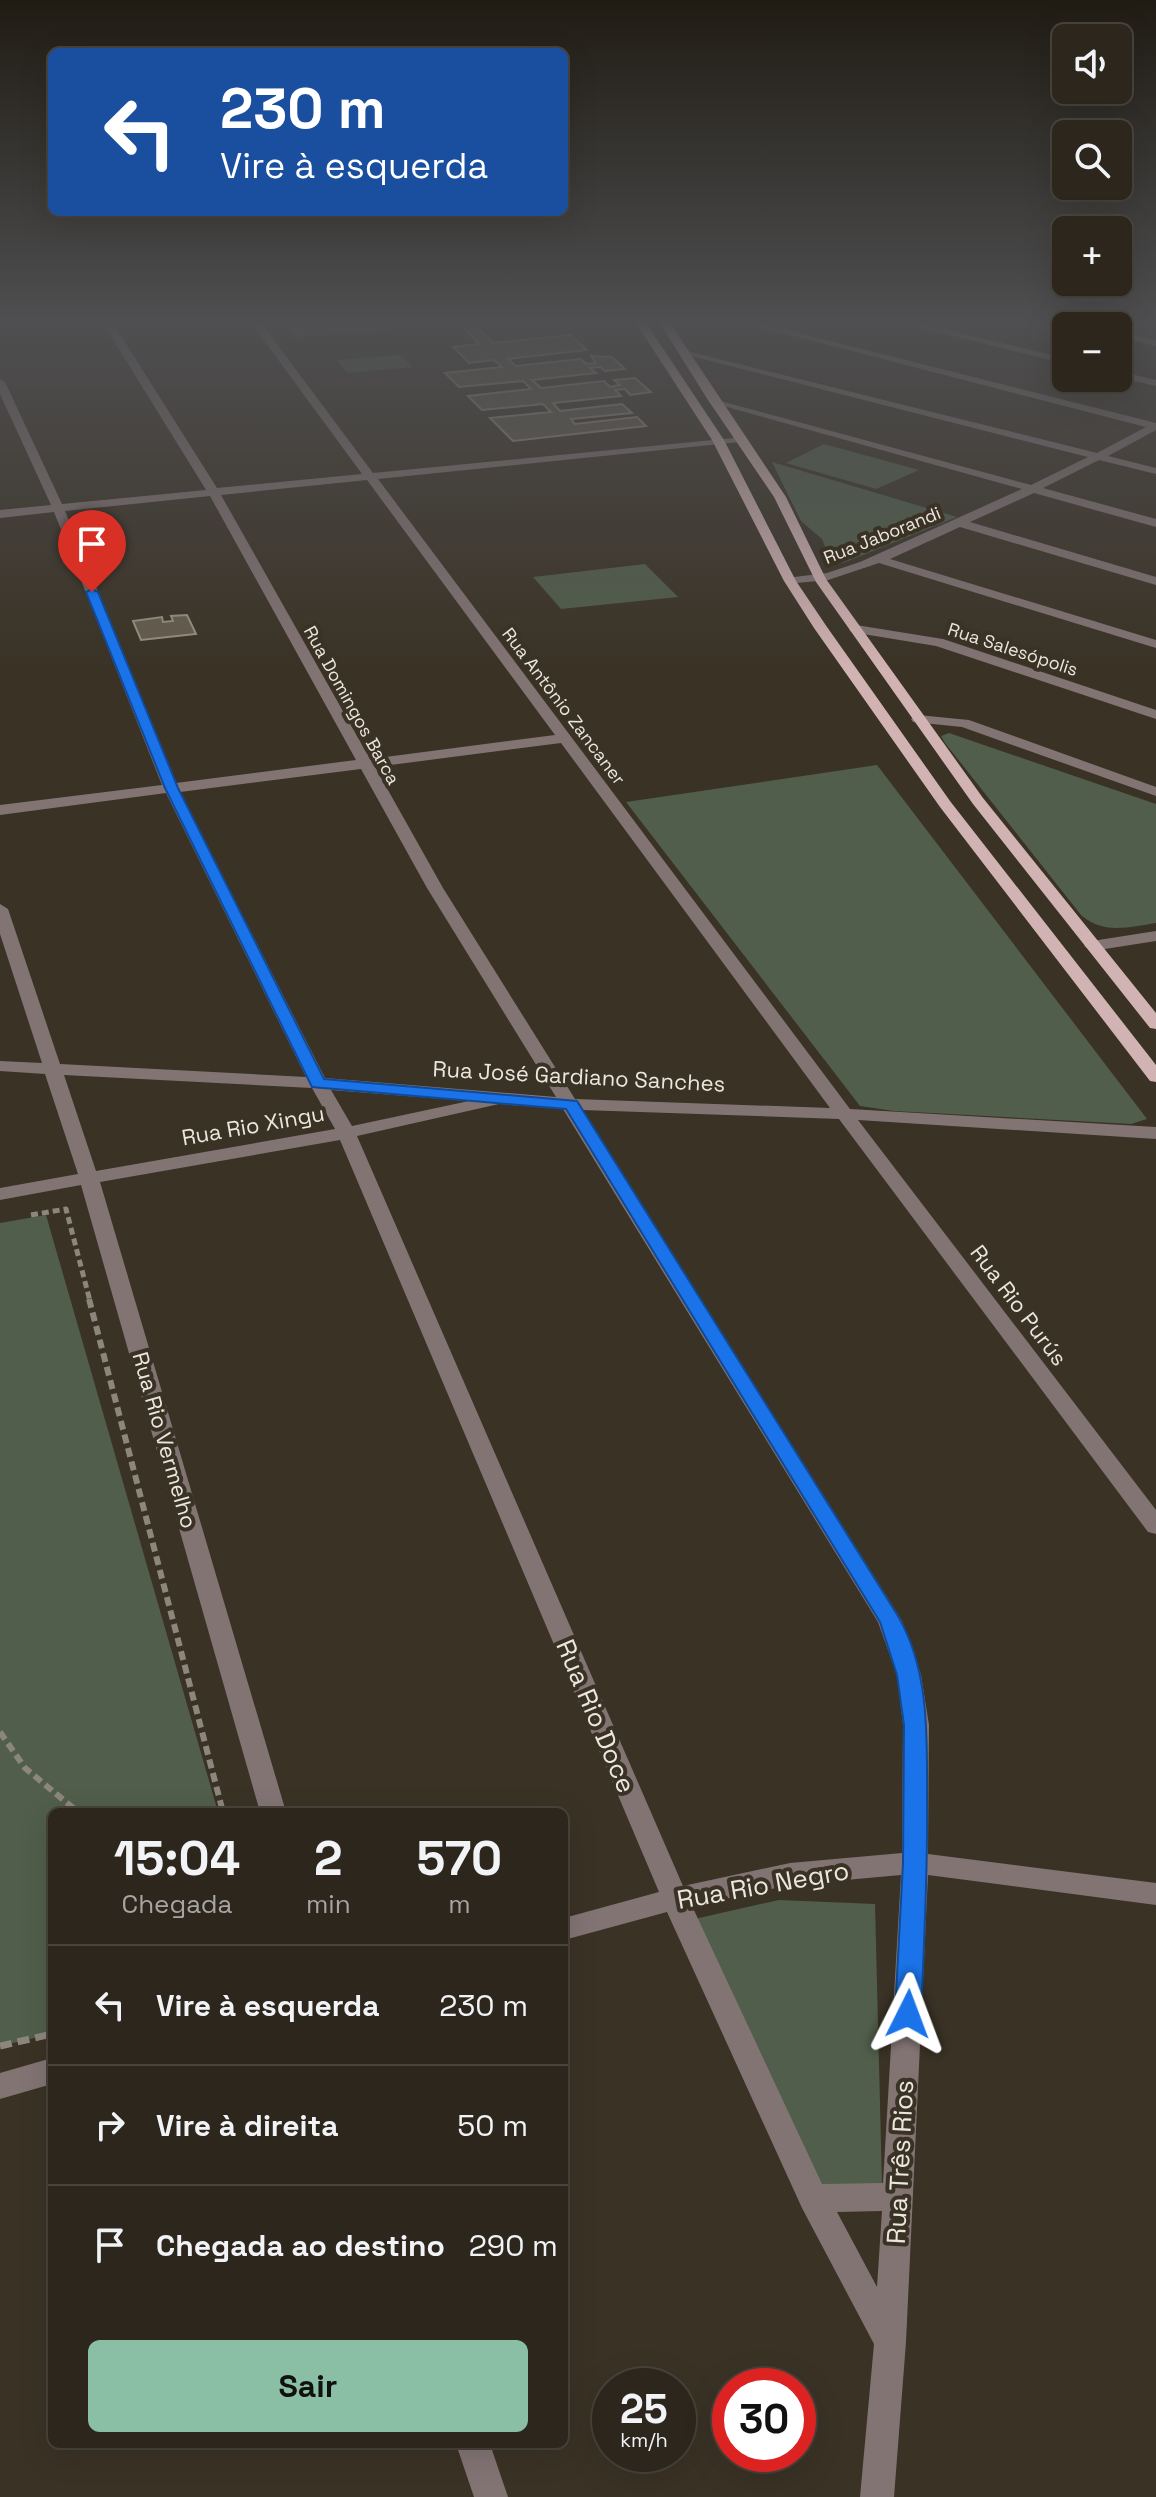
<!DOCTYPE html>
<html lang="pt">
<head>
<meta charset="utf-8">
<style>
  body { margin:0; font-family:"Space Grotesk",sans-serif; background:#342e25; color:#f1f3f6; height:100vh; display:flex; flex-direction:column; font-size:30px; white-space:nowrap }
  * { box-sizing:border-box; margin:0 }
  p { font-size:26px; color:#a6a5a3 }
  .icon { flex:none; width:44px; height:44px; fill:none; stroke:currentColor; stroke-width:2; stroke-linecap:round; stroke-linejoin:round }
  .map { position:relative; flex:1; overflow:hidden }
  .drawer { position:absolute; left:48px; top:1808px; width:520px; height:640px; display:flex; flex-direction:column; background:#2c261c; border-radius:12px; box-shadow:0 8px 32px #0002,0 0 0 2px #48433b }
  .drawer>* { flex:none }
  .top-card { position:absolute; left:48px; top:48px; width:520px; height:168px; border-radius:12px; box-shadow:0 8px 32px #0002,0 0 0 2px #48433b; background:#1a4fa0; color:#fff; overflow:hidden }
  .controls { position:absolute; left:1052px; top:24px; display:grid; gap:16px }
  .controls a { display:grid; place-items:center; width:80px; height:80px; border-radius:12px; background:#2c261c; box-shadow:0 8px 32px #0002,0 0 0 2px #48433b; font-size:40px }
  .speed { position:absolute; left:592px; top:2368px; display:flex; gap:16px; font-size:40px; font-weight:700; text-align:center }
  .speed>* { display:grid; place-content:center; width:104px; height:104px; border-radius:50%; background:#2c261c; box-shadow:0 8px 32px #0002,0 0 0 2px #48433b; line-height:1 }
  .speed small { font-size:20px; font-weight:400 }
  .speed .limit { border:12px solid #d22; background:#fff; color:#111 }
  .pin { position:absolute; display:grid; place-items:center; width:68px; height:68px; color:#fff; margin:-82px -34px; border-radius:50% 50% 50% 0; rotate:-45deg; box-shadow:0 0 8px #0007 }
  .pin .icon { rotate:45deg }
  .me { position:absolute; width:88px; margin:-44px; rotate:3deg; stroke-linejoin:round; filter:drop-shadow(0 0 6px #0008) }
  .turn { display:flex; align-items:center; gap:28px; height:168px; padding:0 40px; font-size:36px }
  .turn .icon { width:104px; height:104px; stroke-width:2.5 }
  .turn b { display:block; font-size:56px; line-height:68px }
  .eta { display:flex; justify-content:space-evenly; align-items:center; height:136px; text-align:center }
  .eta b { font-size:48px; font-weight:800; line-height:56px }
  .button { display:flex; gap:16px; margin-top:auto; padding:16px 40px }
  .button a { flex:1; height:92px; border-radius:12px; background:#8abfa5; color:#111; font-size:32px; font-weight:800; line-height:92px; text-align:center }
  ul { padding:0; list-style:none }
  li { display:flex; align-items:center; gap:24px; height:120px; padding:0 40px; border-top:2px solid #48433b }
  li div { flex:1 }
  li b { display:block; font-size:30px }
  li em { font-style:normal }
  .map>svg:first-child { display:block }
</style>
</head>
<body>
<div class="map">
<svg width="1156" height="2497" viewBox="0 0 1156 2497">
  <rect width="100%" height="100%" fill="#3a3225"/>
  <g fill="#515e4b">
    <path d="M280,320H395L404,328L295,337Z"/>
    <path d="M400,355L413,367L347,373L337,360Z"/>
    <path d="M824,444L919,470L876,489L786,463Z"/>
    <path d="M772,462L957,517L843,563L829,557L822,539L801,521Z"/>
    <path d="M645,564L678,597L561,609L533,577Z"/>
    <path d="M949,733L1156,804V923C1129,927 1104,935 1081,915L945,743L941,736Z"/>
    <path d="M877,765L1147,1119L1131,1124L894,1111L860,1106L626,802Z"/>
    <path d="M46,1215L218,1812H52V2034L0,2046V1223Z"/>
    <path d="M779,1900L875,1904L882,2184L821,2185L690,1920Z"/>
  </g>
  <g fill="#645c4d" stroke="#999181" stroke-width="2">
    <path d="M456,320H469L493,343L570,335L587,350L508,359L516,366L581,359L586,364L596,363L591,356L612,357L625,369L605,371L600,367L590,368L596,373L532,380L541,388L604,381L610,387L620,385L614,380L635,378L651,392L630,395L625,389L615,390L621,396L553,403L560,411L622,404L632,413L571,419L575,424L637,417L646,426L513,441L490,418L551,412L543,404L482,410L468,396L531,389L523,381L459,387L445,373L502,367L494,360L469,363L453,347L479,344Z"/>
    <path d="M187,615L196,634L141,640L133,621L162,617L163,622L173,621L171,616Z"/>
  </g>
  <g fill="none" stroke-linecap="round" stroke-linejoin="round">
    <path stroke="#8d867c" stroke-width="5" stroke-dasharray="7 4" stroke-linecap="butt" d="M31,1215L66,1209L90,1301"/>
    <g stroke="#8d867c" stroke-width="6" stroke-dasharray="9 5" stroke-linecap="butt">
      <path d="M89,1299L223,1812"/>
      <path d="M0,1732L25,1768L78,1812"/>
    </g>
    <path stroke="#8d867c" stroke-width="7" stroke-dasharray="12 6" stroke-linecap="butt" d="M0,2046L52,2034"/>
    <g fill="#837474" fill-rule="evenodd">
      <path d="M54,320L49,323L0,327V321Z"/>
      <path d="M101,320H111L217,488L362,474L249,320H259L373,473L744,437L746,439L740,442L378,479L850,1109L1156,1127V1139L858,1120L1156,1510V1534L1148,1532L839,1119L582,1110L902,1621L921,1675L929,1725L928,1854L1156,1883V1905L928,1875L906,2342L894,2497H860L874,2344L802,2208L667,1912L564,1940V1918L659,1892L340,1140L100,1182L286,1812H260L81,1185L0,1200V1188L78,1174L45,1074L0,1071V1061L42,1063L0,934V904L8,909L60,1064L306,1077L166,793L0,815V805L162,785L54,512L0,518V510L51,505L0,394V379L5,382L62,504L206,490ZM367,480L555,735L370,759L221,495ZM210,496L356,760L176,783L65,511ZM561,743L830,1108L575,1099L443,888L375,767ZM361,769L427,888L556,1097L325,1078L180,792ZM64,1075L312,1088L335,1129L96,1171ZM331,1090L469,1101L352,1126ZM499,1104L563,1109L878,1622L897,1675L903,1725L902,1853L790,1863L683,1886L357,1136ZM901,1875L883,2183L822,2184L692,1906L790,1885ZM882,2211L877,2287L837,2212Z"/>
      <path d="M732,320H747L1156,423V430L1108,456L1156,468V474L1099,460L1043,488L1156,519V527L1034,493L970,522L1156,577V585L960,527L890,559L1156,640V648L879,563L828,580L786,584V578L827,573L860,562L1022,489L709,402V398L1031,485L1088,457L679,353V349L1097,453L1146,427Z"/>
      <path d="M889,320H905L1066,358V364Z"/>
      <path d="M1050,320H1067L1088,326H1069Z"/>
      <path d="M1118,331L1156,340V346L1118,337Z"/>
      <path d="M1118,371L1156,380V386L1118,377Z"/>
      <path d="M856,625L943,639L1156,710V719L936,646L851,632L849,629Z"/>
      <path d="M918,715L969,720L1156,787V796L962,727L913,722L911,719Z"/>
      <path d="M1156,931V941L1092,951L1084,946L1092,941Z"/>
      <path d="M52,2058V2084L0,2099V2073Z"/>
      <path d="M456,2444H490L508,2497H474Z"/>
    </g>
    <g fill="#d2b3b3" fill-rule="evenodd">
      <path d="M634,320H644L724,440L796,581L827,627L950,801L1156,1065V1082L1150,1081L940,807L814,628L784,581L712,440Z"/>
      <path d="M658,320H668L786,497L826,579L983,798L1156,1013V1029L1150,1028L973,804L816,582L774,497L708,400Z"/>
    </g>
  </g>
  <linearGradient id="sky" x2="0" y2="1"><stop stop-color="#201c14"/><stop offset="0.48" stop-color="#4f4f51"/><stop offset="1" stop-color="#4f4f51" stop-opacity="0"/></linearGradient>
  <rect width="1156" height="669" fill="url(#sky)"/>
  <path fill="#1a73e8" stroke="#114b97" stroke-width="2" d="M92,589L98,592L178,788L324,1079L577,1101L898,1616C930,1671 927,1739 927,1800C928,1872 924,1943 921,2014L917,2022L908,2025L898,2022L895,2014L903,1863L904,1725L897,1675L880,1622L566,1109L312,1087L165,788L86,592Z"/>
  <g text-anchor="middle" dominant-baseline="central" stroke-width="8" stroke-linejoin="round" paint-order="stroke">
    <g font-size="18" fill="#ebe6de" stroke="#3a3225">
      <text transform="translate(882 535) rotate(-22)">Rua Jaborandi</text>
      <text transform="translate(1013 649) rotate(18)">Rua Salesópolis</text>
      <text transform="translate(352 705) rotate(61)">Rua Domingos Barca</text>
      <text transform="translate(564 706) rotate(53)">Rua Antônio Zancaner</text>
    </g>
    <g font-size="22" fill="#ebe6de" stroke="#3a3225">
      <text transform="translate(579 1076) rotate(3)">Rua José Gardiano Sanches</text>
      <text transform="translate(253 1125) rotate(-10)">Rua Rio Xingu</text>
      <text transform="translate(1019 1305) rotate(53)">Rua Rio Purús</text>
      <text transform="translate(165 1440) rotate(74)">Rua Rio Vermelho</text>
    </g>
    <g font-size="26" fill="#ebe6de" stroke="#3a3225">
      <text transform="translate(596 1716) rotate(67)">Rua Rio Doce</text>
      <text transform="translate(763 1885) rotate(-10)">Rua Rio Negro</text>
      <text transform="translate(900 2162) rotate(-87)">Rua Três Rios</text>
    </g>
  </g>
</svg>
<div class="controls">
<a><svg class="icon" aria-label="sound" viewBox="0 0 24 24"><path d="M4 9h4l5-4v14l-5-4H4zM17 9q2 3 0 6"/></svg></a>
<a><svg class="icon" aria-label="search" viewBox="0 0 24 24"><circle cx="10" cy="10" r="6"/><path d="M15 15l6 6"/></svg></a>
<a>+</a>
<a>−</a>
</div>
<div class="speed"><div>25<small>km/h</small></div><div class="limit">30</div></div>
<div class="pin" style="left:92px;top:592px;background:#d93025"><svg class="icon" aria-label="arrive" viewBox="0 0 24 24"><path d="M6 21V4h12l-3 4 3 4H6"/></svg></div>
<svg class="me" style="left:908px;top:2014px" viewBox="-20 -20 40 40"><path d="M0-17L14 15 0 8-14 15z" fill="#1a73e8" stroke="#fff" stroke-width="4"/></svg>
<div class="top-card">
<div class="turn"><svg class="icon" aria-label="left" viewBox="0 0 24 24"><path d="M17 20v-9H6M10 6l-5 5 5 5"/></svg><div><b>230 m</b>Vire à esquerda</div></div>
</div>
<section class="drawer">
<div class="eta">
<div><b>15:04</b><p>Chegada</p></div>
<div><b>2</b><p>min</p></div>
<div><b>570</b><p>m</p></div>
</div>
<ul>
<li><svg class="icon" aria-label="left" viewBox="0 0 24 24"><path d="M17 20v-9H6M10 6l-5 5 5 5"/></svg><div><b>Vire à esquerda</b></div><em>230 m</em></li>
<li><svg class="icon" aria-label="right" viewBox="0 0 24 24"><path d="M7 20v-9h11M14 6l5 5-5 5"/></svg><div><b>Vire à direita</b></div><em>50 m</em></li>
<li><svg class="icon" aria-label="arrive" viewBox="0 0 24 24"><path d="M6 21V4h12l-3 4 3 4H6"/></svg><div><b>Chegada ao destino</b></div><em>290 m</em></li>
</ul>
<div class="button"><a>Sair</a></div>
</section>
</div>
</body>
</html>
